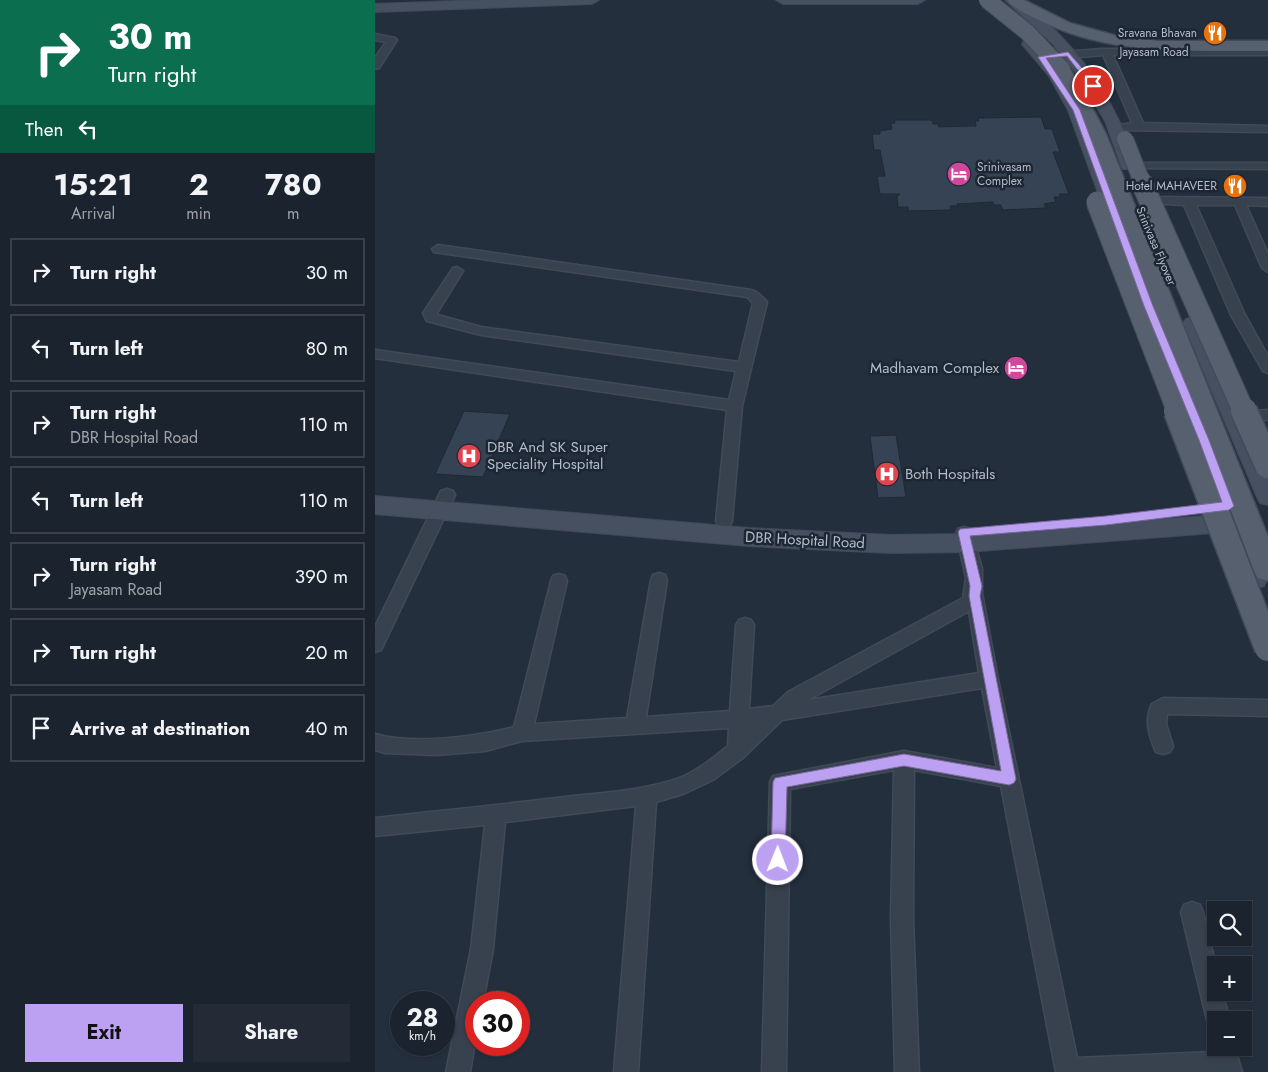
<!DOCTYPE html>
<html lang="en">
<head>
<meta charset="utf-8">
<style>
  body { margin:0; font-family:Jost,sans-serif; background:#242b36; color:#f1f3f6; height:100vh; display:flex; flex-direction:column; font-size:19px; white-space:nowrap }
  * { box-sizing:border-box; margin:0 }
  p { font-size:16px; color:#a0a4aa }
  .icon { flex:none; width:28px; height:28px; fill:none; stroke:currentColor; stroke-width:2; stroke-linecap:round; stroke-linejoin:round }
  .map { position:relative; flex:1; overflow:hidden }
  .drawer { display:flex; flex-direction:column; background:#1b232e; width:375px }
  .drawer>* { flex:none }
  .hud { background:#0b6e4f; color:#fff; overflow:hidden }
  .fabs { position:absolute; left:832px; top:901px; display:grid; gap:10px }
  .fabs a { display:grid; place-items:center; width:45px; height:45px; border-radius:0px; background:#1b232e; box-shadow:0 1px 4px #0004,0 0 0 1px #39404a; font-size:25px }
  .speed { position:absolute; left:15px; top:991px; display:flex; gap:10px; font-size:25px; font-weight:700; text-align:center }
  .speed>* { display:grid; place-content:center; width:65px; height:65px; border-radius:50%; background:#1b232e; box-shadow:0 1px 4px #0004,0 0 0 1px #39404a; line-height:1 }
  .speed small { font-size:12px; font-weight:400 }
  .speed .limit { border:8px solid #d22; background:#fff; color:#111 }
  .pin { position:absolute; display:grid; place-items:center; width:42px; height:42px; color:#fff; margin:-21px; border:2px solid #fff; border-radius:50%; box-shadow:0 1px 5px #0007 }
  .me { position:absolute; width:55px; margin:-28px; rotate:1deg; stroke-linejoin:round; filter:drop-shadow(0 0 4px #0008) }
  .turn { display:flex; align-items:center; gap:18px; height:105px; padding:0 25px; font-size:22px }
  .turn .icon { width:65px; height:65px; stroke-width:2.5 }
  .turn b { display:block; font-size:35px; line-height:42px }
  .then { display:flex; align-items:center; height:48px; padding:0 25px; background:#0003; gap:10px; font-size:19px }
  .eta { display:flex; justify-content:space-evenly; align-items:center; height:85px; text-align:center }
  .eta b { font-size:30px; font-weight:700; line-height:35px }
  .cta { display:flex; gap:10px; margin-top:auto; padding:10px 25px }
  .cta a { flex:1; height:58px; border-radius:0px; background:#bca0f2; color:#111; font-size:20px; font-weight:700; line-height:58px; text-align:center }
  .cta a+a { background:#242b36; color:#f1f3f6 }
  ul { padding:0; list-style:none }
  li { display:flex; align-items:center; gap:15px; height:68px; margin:0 10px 8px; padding:0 15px; border:2px solid #39404a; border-radius:0px }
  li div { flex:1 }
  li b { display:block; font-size:19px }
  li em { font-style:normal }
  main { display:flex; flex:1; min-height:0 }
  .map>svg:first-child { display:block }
</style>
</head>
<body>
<main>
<section class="drawer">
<div class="hud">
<div class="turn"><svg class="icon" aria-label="right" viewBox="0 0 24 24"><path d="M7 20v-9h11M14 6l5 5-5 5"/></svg><div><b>30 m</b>Turn right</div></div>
<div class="then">Then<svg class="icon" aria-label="left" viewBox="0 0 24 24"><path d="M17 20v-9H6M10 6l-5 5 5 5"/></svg></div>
</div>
<div class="eta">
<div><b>15:21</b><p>Arrival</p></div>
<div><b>2</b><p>min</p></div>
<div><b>780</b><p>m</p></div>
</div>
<ul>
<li><svg class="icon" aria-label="right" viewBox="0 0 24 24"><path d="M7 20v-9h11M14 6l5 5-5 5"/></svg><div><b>Turn right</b></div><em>30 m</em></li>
<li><svg class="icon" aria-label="left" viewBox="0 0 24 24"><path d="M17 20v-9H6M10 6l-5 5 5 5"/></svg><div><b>Turn left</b></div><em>80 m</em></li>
<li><svg class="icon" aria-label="right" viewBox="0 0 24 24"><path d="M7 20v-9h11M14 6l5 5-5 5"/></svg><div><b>Turn right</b><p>DBR Hospital Road</p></div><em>110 m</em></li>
<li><svg class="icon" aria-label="left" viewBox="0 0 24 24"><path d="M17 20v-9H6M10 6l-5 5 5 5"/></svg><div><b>Turn left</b></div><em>110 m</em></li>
<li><svg class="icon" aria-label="right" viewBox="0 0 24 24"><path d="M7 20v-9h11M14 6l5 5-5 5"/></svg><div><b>Turn right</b><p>Jayasam Road</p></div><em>390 m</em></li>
<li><svg class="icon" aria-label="right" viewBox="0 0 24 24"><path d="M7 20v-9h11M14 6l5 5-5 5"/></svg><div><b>Turn right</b></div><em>20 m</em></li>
<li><svg class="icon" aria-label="arrive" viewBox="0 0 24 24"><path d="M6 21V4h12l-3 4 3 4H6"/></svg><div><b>Arrive at destination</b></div><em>40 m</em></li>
</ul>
<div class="cta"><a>Exit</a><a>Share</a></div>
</section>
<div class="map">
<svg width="893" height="1072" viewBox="0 0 893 1072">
  <rect width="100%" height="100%" fill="#242f3e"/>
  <g fill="#364354" stroke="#1f2835">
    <path d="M666,117L670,129H677L685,152H678L694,194H684L686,197H679L681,202L669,204L671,208L628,210L626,205H619L618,202L582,204L583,206H575L576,210L533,211V207H523L522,197L525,194H505L502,176H510L505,150H499L497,134H505V131L517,129L516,123H520L519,120H557L558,124H563L564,127L594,126H601L600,121H604L603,118Z"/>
    <path d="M89,411L135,414L108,477L60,474Z"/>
    <path d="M521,435L531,497L503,498L495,436Z"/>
  </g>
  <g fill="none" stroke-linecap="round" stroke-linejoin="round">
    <g stroke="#414a57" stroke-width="3">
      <g id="street">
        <path d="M0,34L20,38L22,40L4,68L0,69V58L11,42L0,40Z"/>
        <path d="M726,49H893V55H738L768,123L893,126V132L737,130L736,128L737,126L757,123L729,57L730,55L666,60L661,57L666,54Z"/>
        <path d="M759,163H893V169L755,168L753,166Z"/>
        <path d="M774,197L893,198V206L871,205L893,254V272L887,268L860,205H821L870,315L893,356V373L888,371L856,315L809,205L770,203L768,201L770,199Z"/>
        <path d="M63,245L376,290C382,292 388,297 392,302L367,406L357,521L355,525L349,527L343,525L341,521L352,410L0,358V350L354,400L361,371L106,335L52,321L48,313L78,268L82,267L88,271L62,313L63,315L106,327L364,362L378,303L372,297L59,252L57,249Z"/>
        <path d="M893,410V420H858L856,416L858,412Z"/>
        <path d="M72,489L78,491L80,495L6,650L0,652V627L64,495L66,491Z"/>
        <path d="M589,527L595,529L597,533L607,569V593L623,679L702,1058L838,1052L837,1048L841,1040V1048H860L867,1072H681L626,786L539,770L538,919L544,1072H520L516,919L519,770L415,789L411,1072H387L395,782L398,776L529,751L622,768L607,688L407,720L369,757L338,780L308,794L281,802L263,1072H239L261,806L130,822L118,949L108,1002H101V1037L95,1072H71L96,949L110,825L0,836V818C63,811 126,805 189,797C226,793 266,791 302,779C321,772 337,759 353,746L354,728L147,741L110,751L61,755L10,753L0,750V734C38,745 101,737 139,727L176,581L178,576L184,574L190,576L192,581L159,724L252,718L276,580L278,575L284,573L290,575L292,580L271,717L355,711L361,625L364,620L370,618L376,620L379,625L374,709L398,706L413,692L588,598L591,578L581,533L583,529ZM594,611L604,673L433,700Z"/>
        <path d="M788,698L893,700V716L792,714L791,724L798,746L795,752L788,754L781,752C774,736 769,720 777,704Z"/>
        <path d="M817,902L825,905L828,912L841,967V992H848L854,1020H841V1031L835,1028L832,1020L806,912L809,905Z"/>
      </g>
    </g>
    <g stroke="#414a57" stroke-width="2">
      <g id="secondary">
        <path d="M108,0H224L217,4L0,12V4Z"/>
        <path d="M401,0H550L543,4H408Z"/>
        <path d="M630,0C635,0 642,0 646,0C653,3 661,12 667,18C712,58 743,108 762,165L760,169H748L746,165L730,121L701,73L677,43Z"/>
        <path d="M654,40L659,41L685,71L709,110L784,306L840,440L892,579L889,586L880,589L871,586L851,532L591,552L516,553L374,546L0,514V496L374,528L516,535L591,534L845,515L818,440L764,306L693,110L674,76L647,44L649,41Z"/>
        <path d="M818,317L825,319L828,323L893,471V505L885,503L882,497L808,323L811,319Z"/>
      </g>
    </g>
    <g stroke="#414a57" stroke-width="3">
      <g id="primary">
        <path d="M632,0H649L695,23L742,36L784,41H893V51C814,50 733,57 660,18C651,14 638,8 632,0Z"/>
        <path d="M687,64L693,66L708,90L731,134L893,537V581L883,578L879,571L722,157L703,112L679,69L681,66Z"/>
      </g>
    </g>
    <use href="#street" fill="#38414e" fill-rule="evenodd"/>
    <use href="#secondary" fill="#465061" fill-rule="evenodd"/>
    <use href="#primary" fill="#56606e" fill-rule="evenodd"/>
    <g stroke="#414a57" stroke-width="18" stroke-linecap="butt">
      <g id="primary-bridge-far2">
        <path d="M612,0L652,32L687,69"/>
        <path d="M750,139L767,182"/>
      </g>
    </g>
    <g stroke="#414a57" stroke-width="23" stroke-linecap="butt">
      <g id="primary-bridge-far1">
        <path d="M766,181L869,412"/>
        <path d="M722,202L803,412"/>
      </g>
    </g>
    <g stroke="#414a57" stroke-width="29" stroke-linecap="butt">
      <g id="primary-bridge">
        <path d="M802,411L893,648"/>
        <path d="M869,411L893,465"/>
      </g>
    </g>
    <use href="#primary-bridge-far2" stroke="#56606e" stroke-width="16"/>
    <use href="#primary-bridge-far1" stroke="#56606e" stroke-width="21"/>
    <use href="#primary-bridge" stroke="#56606e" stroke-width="26"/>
  </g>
  <path fill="#bca0f2" stroke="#7a689d" d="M693,52L721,84V87H716L692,56L671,58L705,110L778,306L834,440L859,506L854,510L731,525L595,536L607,586L605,596L641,779L639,783L634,785L529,766L412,787L410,860L408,864L403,866L398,864L396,860L398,782L400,778L529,754L626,771L594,596L595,586L583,532L585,529L731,516L847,502L824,440L769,306L698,110L663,57Z"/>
  <defs>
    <g id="restaurant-disc" transform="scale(1.25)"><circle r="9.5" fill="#e8710a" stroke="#1d2633"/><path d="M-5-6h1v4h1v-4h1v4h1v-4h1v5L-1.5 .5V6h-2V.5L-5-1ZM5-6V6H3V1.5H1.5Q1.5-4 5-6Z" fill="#fff"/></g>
    <g id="hotel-disc" transform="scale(1.25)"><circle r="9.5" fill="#d1479c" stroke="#1d2633"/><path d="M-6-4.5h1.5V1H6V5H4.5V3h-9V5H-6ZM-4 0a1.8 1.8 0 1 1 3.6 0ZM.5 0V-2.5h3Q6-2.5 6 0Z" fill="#fff"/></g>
    <g id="hospital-disc" transform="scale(1.25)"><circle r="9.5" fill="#e0444e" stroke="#1d2633"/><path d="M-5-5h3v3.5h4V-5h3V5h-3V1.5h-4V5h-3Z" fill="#fff"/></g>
  </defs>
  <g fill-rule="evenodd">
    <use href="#restaurant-disc" x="840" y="33"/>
    <use href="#hotel-disc" x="584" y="174"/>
    <use href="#restaurant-disc" x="860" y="186"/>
    <use href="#hotel-disc" x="641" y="368"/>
    <use href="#hospital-disc" x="94" y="456"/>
    <use href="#hospital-disc" x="512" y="474"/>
  </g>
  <g text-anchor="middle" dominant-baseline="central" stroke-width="5" stroke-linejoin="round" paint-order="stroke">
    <g font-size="12" fill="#b4bcc9" stroke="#1d2633" text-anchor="end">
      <text x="822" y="33">Sravana Bhavan</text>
      <text x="602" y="167" text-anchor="start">Srinivasam<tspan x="602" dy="14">Complex</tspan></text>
      <text x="842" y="186">Hotel MAHAVEER</text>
    </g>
    <g font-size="12" fill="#b4bcc9" stroke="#1d2633">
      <text x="779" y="52">Jayasam Road</text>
      <text transform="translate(781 246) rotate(67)">Srinivasa Flyover</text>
    </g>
    <g font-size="15" fill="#b4bcc9" stroke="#1d2633" text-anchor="start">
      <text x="624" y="368" text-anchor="end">Madhavam Complex</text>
      <text x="112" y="447">DBR And SK Super<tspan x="112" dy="17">Speciality Hospital</tspan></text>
      <text x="530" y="474">Both Hospitals</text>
    </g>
    <g font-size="15" fill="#b4bcc9" stroke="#1d2633">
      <text transform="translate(430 540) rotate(3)">DBR Hospital Road</text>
    </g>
  </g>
</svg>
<div class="fabs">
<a><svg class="icon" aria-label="search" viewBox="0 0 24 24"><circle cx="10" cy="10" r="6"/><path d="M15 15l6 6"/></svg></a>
<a>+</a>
<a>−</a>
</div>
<div class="speed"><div>28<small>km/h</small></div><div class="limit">30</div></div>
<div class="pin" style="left:718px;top:86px;background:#d93025"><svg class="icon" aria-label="arrive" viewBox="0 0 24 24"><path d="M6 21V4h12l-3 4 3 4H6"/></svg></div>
<svg class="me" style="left:403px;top:860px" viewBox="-20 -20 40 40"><circle r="17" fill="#bca0f2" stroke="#fff" stroke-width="3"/><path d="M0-11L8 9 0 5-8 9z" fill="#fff"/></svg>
</div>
</main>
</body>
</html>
